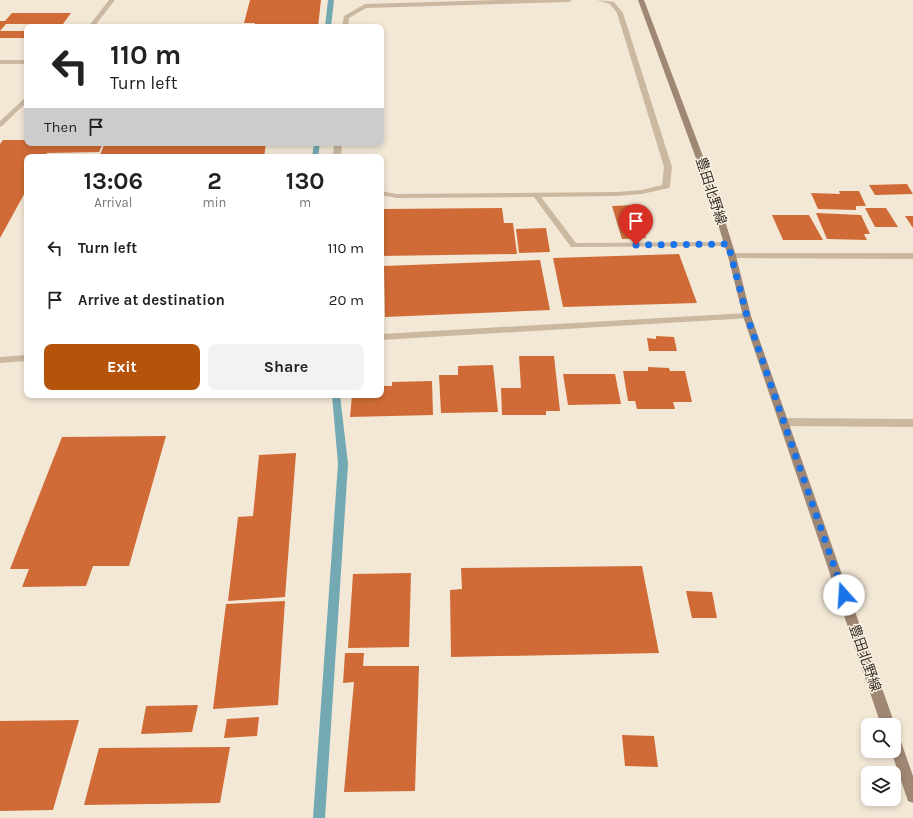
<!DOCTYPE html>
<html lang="en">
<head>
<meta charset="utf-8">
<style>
  body { margin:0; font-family:Karla,"Noto Sans JP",sans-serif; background:#f2f2f2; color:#222; height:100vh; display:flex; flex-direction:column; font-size:15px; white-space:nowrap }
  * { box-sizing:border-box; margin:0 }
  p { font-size:13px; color:#767676 }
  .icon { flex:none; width:22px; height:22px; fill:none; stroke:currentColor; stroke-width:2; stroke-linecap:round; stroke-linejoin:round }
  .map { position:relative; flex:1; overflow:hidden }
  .drawer { position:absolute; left:24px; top:154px; width:360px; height:244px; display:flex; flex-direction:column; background:#fff; border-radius:8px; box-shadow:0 2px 6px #0003 }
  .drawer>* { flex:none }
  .banner { position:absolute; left:24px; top:24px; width:360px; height:122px; border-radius:8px; box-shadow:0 2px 6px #0003; background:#fff; color:#222; overflow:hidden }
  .controls { position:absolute; left:861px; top:718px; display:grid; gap:8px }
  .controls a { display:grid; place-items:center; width:40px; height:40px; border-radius:8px; background:#fff; box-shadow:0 2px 6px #0003; font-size:20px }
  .pin { position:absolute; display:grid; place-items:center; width:34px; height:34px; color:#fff; margin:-41px -17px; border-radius:50% 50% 50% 0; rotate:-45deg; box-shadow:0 0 4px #0007 }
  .pin .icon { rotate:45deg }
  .me { position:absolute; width:44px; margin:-22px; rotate:341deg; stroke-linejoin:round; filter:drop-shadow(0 0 3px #0008) }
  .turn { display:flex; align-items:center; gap:14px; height:84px; padding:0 20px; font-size:18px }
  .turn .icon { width:52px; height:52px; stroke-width:2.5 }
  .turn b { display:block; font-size:28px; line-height:34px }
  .then { display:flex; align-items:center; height:38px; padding:0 20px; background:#0003; gap:8px; font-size:15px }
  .eta { display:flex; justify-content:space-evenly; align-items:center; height:68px; text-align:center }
  .eta b { font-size:24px; font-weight:700; line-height:28px }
  .action { display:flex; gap:8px; margin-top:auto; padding:8px 20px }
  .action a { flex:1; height:46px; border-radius:8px; background:#b45309; color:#fff; font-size:16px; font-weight:700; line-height:46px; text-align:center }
  .action a+a { background:#f2f2f2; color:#222 }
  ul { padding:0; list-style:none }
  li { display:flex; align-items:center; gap:12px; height:52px; padding:0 20px }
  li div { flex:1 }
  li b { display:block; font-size:15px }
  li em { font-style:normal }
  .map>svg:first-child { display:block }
</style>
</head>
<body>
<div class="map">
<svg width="913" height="818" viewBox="0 0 913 818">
  <rect width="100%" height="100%" fill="#f3e8d6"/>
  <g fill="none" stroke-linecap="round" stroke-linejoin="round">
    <g fill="#73a9b2" fill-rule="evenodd">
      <path d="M328,0H334L331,27H325Z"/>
      <path d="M314,143H320L318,157H312Z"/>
      <path d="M332,395H340L348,464L325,818H313L338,464Z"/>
    </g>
  </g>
  <g fill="#d06b37">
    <path d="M250,0H321L318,27H254L255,23H244Z"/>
    <path d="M12,13H71L63,24H6L0,31V21H5Z"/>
    <rect x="0" y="31" width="27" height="7"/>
    <path d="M3,140H27V143H103L99,152L47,153L45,157H27V189L0,238V144Z"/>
    <path d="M105,143H266L264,157H92V156L100,155Z"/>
    <path d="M907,184L913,194L875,195L869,185Z"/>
    <path d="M839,191H859L866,206H856V210L818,209L811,193L840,194Z"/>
    <path d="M635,205L646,238L622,239L612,206Z"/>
    <path d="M502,208L504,223H513L517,254L381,256V209Z"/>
    <path d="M865,208H886L898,227H875Z"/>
    <path d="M816,213L861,215L870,234H864L867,240L827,239Z"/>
    <path d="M772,215H809L823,240H783Z"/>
    <path d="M905,216H913V228Z"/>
    <path d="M546,228L550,252L519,253L516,229Z"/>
    <path d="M679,254L697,303L563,307L553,258Z"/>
    <path d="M540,260L550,310L385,317L384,266Z"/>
    <path d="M656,336L674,337L677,351H649L647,338L656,339Z"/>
    <path d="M519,356H554L560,411H546V415H502L501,388H521Z"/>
    <path d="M493,365L498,412L441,413L439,375H458V366Z"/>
    <path d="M648,367L669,368L670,371H685L692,402H673L675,409H637L635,401H628L623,371H648Z"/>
    <path d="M563,374H615L621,404L568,405Z"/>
    <path d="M432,381L433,415L350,417L352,395H381V386H392V382Z"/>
    <path d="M166,436L129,566H93L86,586L22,587L29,569H10L62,437Z"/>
    <path d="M296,453L285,597L228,601L238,517L253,516L259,455Z"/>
    <path d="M642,566L659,653L451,657L450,590L462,589L461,568Z"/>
    <path d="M411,573L409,647L348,648L353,574Z"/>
    <path d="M686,591L712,592L717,618H692Z"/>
    <path d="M285,601L278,705L213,709L226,604Z"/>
    <path d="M345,653H364L363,666H419L415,791L344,792L354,682L343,683Z"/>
    <path d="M198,705L192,732L141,734L146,706Z"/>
    <path d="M259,717L257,736L224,738L227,719Z"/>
    <path d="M79,720L53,810L0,811V721Z"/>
    <path d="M622,735L654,736L658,767L625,766Z"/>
    <path d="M230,747L220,803L84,805L99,748Z"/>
  </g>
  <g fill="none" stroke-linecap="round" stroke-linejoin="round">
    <g fill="#cbb8a1" fill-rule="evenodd">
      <path d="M497,0H572L569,2L366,8L349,18L348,27H342L344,16L365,4Z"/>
      <path d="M597,0L614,2L623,13L672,167L670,186L669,188L642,194L616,196L541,197L576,243L728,242H731L732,244L731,246L574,247H571L534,197L397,198L381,195V191L397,194L616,192L642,190L662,185L664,167L617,13L610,4Z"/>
      <path d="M334,143H342L341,157H333Z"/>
    </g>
    <g fill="#cbb8a1" fill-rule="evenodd">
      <path d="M109,0H115L94,27H88Z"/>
      <rect x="0" y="60" width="27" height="4"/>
      <path d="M27,96V102L2,126L0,127V121Z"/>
      <path d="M732,253H913V259L729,258L728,256Z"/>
      <path d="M747,313L751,316L750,318L381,340V334Z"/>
      <path d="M27,355V361L0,363V357Z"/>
      <path d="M784,418L913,419V427L784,426L780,425L779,422L780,419Z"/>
    </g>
    <g fill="#9f8773" fill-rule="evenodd">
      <path d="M638,0H644L713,183L736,256L751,316L895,725L894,727V725H881L743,316L728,256L705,183Z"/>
      <path d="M894,734L899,736L913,776V803L908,801L891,751H894Z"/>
    </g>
  </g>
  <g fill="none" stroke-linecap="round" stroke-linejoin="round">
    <path stroke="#1a73e8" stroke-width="7" stroke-dasharray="0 12.6" d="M636,245L728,244L747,316L844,595"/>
  </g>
  <g text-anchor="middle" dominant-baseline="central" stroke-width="3" stroke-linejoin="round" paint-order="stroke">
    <g font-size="14" fill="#352b25" stroke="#faf2e2">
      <text transform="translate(711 191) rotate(72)">豊田北野線</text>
      <text transform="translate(865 658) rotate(71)">豊田北野線</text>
    </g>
  </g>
</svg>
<div class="controls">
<a><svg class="icon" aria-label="search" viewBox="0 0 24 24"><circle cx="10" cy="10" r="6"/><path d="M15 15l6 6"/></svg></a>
<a><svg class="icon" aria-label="layers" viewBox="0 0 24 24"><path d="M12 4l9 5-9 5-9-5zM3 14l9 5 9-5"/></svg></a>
</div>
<div class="pin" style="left:636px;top:245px;background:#d93025"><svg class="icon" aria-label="arrive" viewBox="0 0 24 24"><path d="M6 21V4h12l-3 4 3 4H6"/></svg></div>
<svg class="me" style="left:844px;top:595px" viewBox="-20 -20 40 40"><circle r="19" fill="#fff"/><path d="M0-13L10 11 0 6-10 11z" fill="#1a73e8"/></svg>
<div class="banner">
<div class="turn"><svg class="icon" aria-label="left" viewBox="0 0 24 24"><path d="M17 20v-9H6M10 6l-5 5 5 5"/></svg><div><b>110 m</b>Turn left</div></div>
<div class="then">Then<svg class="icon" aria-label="arrive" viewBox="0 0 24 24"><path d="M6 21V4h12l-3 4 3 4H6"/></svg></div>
</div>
<section class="drawer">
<div class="eta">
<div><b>13:06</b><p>Arrival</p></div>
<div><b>2</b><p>min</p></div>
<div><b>130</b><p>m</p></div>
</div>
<ul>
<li><svg class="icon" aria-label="left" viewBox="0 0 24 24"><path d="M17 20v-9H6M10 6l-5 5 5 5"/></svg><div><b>Turn left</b></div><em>110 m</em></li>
<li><svg class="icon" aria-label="arrive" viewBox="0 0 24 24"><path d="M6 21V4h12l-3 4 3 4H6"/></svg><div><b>Arrive at destination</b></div><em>20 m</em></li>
</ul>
<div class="action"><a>Exit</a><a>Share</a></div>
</section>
</div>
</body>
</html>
